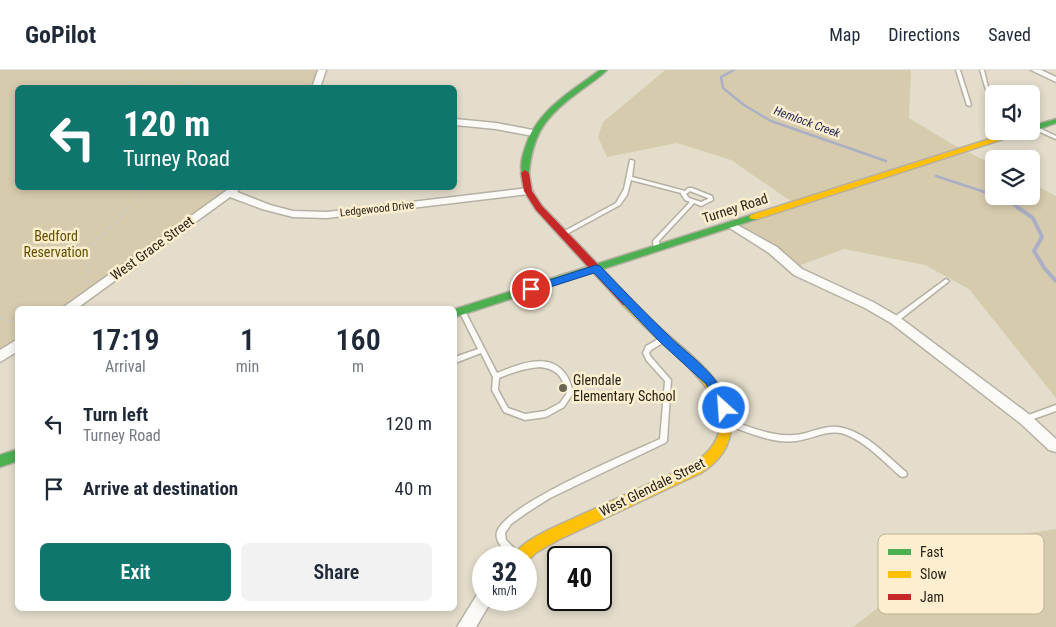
<!DOCTYPE html>
<html lang="en">
<head>
<meta charset="utf-8">
<style>
  body { margin:0; font-family:"Roboto Condensed",sans-serif; background:#f2f2f3; color:#1f2937; height:100vh; display:flex; flex-direction:column; font-size:19px; white-space:nowrap }
  * { box-sizing:border-box; margin:0 }
  p { font-size:16px; color:#747a83 }
  .icon { flex:none; width:28px; height:28px; fill:none; stroke:currentColor; stroke-width:2; stroke-linecap:round; stroke-linejoin:round }
  .map { position:relative; flex:1; overflow:hidden }
  .side { position:absolute; left:15px; top:236px; width:442px; height:305px; display:flex; flex-direction:column; background:#fff; border-radius:8px; box-shadow:0 2px 8px #0003 }
  .side>* { flex:none }
  .hud { position:absolute; left:15px; top:15px; width:442px; height:105px; border-radius:8px; box-shadow:0 2px 8px #0003; background:#0f766e; color:#fff; overflow:hidden }
  .tools { position:absolute; left:985px; top:15px; display:grid; gap:10px }
  .tools a { display:grid; place-items:center; width:55px; height:55px; border-radius:8px; background:#fff; box-shadow:0 2px 8px #0003; font-size:25px }
  .speed { position:absolute; left:472px; top:476px; display:flex; gap:10px; font-size:25px; font-weight:700; text-align:center }
  .speed>* { display:grid; place-content:center; width:65px; height:65px; border-radius:50%; background:#fff; box-shadow:0 2px 8px #0003; line-height:1 }
  .speed small { font-size:12px; font-weight:400 }
  .speed .limit { border:2px solid #111; border-radius:8px; background:#fff; color:#111 }
  .pin { position:absolute; display:grid; place-items:center; width:42px; height:42px; color:#fff; margin:-21px; border:2px solid #fff; border-radius:50%; box-shadow:0 1px 5px #0007 }
  .me { position:absolute; width:55px; margin:-28px; rotate:334deg; stroke-linejoin:round; filter:drop-shadow(0 0 4px #0008) }
  .turn { display:flex; align-items:center; gap:18px; height:105px; padding:0 25px; font-size:22px }
  .turn .icon { width:65px; height:65px; stroke-width:2.5 }
  .turn b { display:block; font-size:35px; line-height:42px }
  .eta { display:flex; justify-content:space-evenly; align-items:center; height:85px; text-align:center }
  .eta b { font-size:30px; font-weight:600; line-height:35px }
  .cta { display:flex; gap:10px; margin-top:auto; padding:10px 25px }
  .cta a { flex:1; height:58px; border-radius:8px; background:#0f766e; color:#fff; font-size:20px; font-weight:600; line-height:58px; text-align:center }
  .cta a+a { background:#f2f2f3; color:#1f2937 }
  ul { padding:0; list-style:none }
  li { display:flex; align-items:center; gap:15px; height:65px; padding:0 25px }
  li div { flex:1 }
  li b { display:block; font-size:19px }
  li em { font-style:normal }
  header { display:flex; align-items:center; gap:30px; box-sizing:border-box; height:70px; padding:0 25px; background:#fff; border-bottom:1px solid #e0e1e3 }
  header strong { font-size:24px }
  nav { display:flex; gap:28px; margin-inline-start:auto; font-size:18px }
  .map>svg:first-child { display:block }
</style>
</head>
<body>
<header>
<strong>GoPilot</strong>
<nav><a>Map</a><a>Directions</a><a>Saved</a></nav>
</header>
<div class="map">
<svg width="1056" height="557" viewBox="0 0 1056 557">
  <rect width="100%" height="100%" fill="#e4ddcc"/>
  <g fill="#d7cbae">
    <path d="M0,0H324L318,17L18,18V118H237L64,239H18L17,272L0,284Z"/>
    <path d="M665,0H911L909,48L952,74L994,95V126H1031V113L1056,126V328L969,219L925,195L844,179L793,198L732,155L795,134L731,90L677,73L607,87L598,67L603,52Z"/>
    <path d="M1056,459V557H853L919,506L993,469Z"/>
  </g>
  <g fill="none" stroke-linecap="round" stroke-linejoin="round">
    <g stroke="#abafc5" stroke-width="2.5">
      <path d="M734,0L721,7L723,18L744,35L771,51L886,91"/>
      <path d="M936,106L994,125"/>
      <path d="M997,126L1006,129L1018,138"/>
    </g>
    <path stroke="#abafc5" stroke-width="4" d="M1017,137L1033,148L1042,167L1034,181L1045,199L1056,211"/>
    <g stroke="#b5b0a3" stroke-width="3">
      <g id="lane">
        <path d="M956,0H960L971,35L970,36L967,35Z"/>
        <path d="M980,0H984L989,21L986,20Z"/>
        <path d="M1033,57H1037L1056,66V69L1033,59Z"/>
        <path d="M630,90H632L634,91L632,107L685,121L688,118H692L712,126L713,130L701,136L694,133L659,171L660,179L657,181L654,179L653,171L654,170L690,132L685,130L681,124V123L631,110L627,125L620,135L565,165H561V163L616,133L624,119ZM690,121L708,128V129L701,132L689,128L686,124Z"/>
        <path d="M946,209L949,211L948,212L897,252H893L892,250L893,248Z"/>
        <path d="M460,239H464L497,303C515,296 544,283 561,299C568,305 571,314 573,323L564,337L546,347L525,350L504,342L492,320L493,307L481,283L455,293V287L478,279L459,241ZM540,297C558,299 562,307 567,323L560,333L545,341L525,344L508,338L498,320L499,308C513,302 526,298 540,297Z"/>
        <path d="M662,267H664L667,269L666,271L651,280L649,283L651,287L671,310L667,371L665,373L577,415L550,428L528,442L511,454L505,463L506,470L520,484L521,487L512,488C506,481 494,472 497,462C505,434 630,383 660,369L665,311L647,291L643,283L646,276Z"/>
        <path d="M1056,335V341L1025,352L1023,351L1022,349L1023,347Z"/>
        <path d="M727,349C748,356 771,367 794,365C811,364 826,353 843,358C868,364 887,386 906,402L907,404L906,406L903,407L900,406C884,392 863,369 841,363C826,360 811,369 796,371C772,374 747,362 725,354L724,352L725,350Z"/>
      </g>
    </g>
    <g stroke="#b5b0a3" stroke-width="3">
      <g id="street">
        <path d="M318,0H326L320,18H312Z"/>
        <path d="M1031,0H1041L1056,7V12Z"/>
        <path d="M455,49L496,53L533,60L537,63L533,66L496,59L455,55Z"/>
        <path d="M230,118H240L237,122L270,135L293,141L327,142L528,118L533,121L528,124L327,148L293,147L262,139L230,127L76,239H61Z"/>
        <path d="M732,152L777,177L802,199L873,232L899,247L1030,345L1056,369V382L1049,380L1020,353L891,253L865,238L794,205L769,183L728,157L727,155Z"/>
        <path d="M18,269V281L0,292V280Z"/>
        <path d="M484,521V530H492L476,557H457L478,523Z"/>
      </g>
    </g>
    <g stroke="#b5b0a3" stroke-width="3">
      <g id="fast">
        <path d="M600,0H607C599,8 589,14 580,21C547,45 533,62 529,103L528,105H522C520,97 522,86 525,78C536,41 570,22 600,0Z"/>
        <path d="M1056,49V53L1034,61H1031V56Z"/>
        <path d="M754,144L759,147L757,149L455,247V239Z"/>
        <path d="M18,379V391L0,397V385Z"/>
      </g>
    </g>
    <g stroke="#b5b0a3" stroke-width="3">
      <g id="slow">
        <path d="M1015,61H1028L757,149H751L749,147L751,145Z"/>
        <path d="M627,228L631,229C643,241 654,253 667,264C695,289 733,315 731,357C730,378 717,393 701,403L558,470L537,482L526,492V488H513C519,474 536,467 548,460L691,395C757,353 696,303 659,270C647,259 635,247 623,235L622,232Z"/>
      </g>
    </g>
    <g stroke="#b5b0a3" stroke-width="3">
      <path id="jam" d="M525,100L529,103L532,121L542,136L631,229L632,232L631,235H623L536,140L524,121L521,103Z"/>
    </g>
    <g stroke="#cdcbc6" stroke-width="1" stroke-dasharray="2.5 2.5" stroke-linecap="butt">
      <path d="M0,4L5,0"/>
      <path d="M125,18C132,15 139,9 146,6C161,0 183,10 196,18"/>
      <path d="M206,18L215,5L211,0"/>
      <path d="M129,138L146,118"/>
    </g>
    <g stroke="#cdcbc6" stroke-width="2" stroke-dasharray="4 4" stroke-linecap="butt">
      <path d="M89,212L84,184L130,137"/>
      <path d="M0,248L18,253"/>
    </g>
    <use href="#lane" fill="#fbfaf7" fill-rule="evenodd"/>
    <use href="#street" fill="#fbfaf7" fill-rule="evenodd"/>
    <use href="#fast" fill="#4caf50" fill-rule="evenodd"/>
    <use href="#slow" fill="#ffc107" fill-rule="evenodd"/>
    <use href="#jam" fill="#c62828" fill-rule="evenodd"/>
  </g>
  <path fill="#1a73e8" stroke="#114b97" d="M596,195L600,196C622,219 645,243 668,265C693,289 719,304 730,338L729,341L724,343L720,341L714,327L706,314L660,272L594,203L531,223L526,219L528,217Z"/>
  <circle fill="#6a6557" stroke="#fceecf" stroke-width="2" cx="563" cy="318" r="5"/>
  <g text-anchor="middle" dominant-baseline="central" stroke-width="5" stroke-linejoin="round" paint-order="stroke">
    <g font-size="11" fill="#292418" stroke="#fceecf">
      <text transform="translate(377 139) rotate(-6)">Ledgewood Drive</text>
    </g>
    <g font-size="12" font-style="italic" fill="#262b5d" stroke="#fceecf">
      <text transform="translate(807 52) rotate(20)">Hemlock Creek</text>
    </g>
    <g font-size="14" fill="#292418" stroke="#fceecf">
      <text transform="translate(735 138) rotate(-18)">Turney Road</text>
      <text transform="translate(152 178) rotate(-36)">West Grace Street</text>
      <text transform="translate(652 417) rotate(-26)">West Glendale Street</text>
    </g>
    <g font-size="14" fill="#664e02" stroke="#fceecf">
      <text x="56" y="166">Bedford<tspan x="56" dy="16">Reservation</tspan></text>
    </g>
    <g font-size="14" fill="#292418" stroke="#fceecf" text-anchor="start">
      <text x="573" y="310">Glendale<tspan x="573" dy="16">Elementary School</tspan></text>
    </g>
  </g>
  <rect x="878" y="464" width="166" height="80" rx="8" fill="#fceecf" stroke="#bdb198" stroke-width="1"/>
  <rect x="888" y="479" width="23" height="6" fill="#4caf50"/>
  <rect x="888" y="501" width="23" height="7" fill="#ffc107"/>
  <rect x="888" y="524" width="23" height="6" fill="#c62828"/>
  <g font-size="14" fill="#292418">
    <text x="920" y="487">Fast</text>
    <text x="920" y="509">Slow</text>
    <text x="920" y="532">Jam</text>
  </g>
</svg>
<div class="tools">
<a><svg class="icon" aria-label="sound" viewBox="0 0 24 24"><path d="M4 9h4l5-4v14l-5-4H4zM17 9q2 3 0 6"/></svg></a>
<a><svg class="icon" aria-label="layers" viewBox="0 0 24 24"><path d="M12 4l9 5-9 5-9-5zM3 14l9 5 9-5"/></svg></a>
</div>
<div class="speed"><div>32<small>km/h</small></div><div class="limit">40</div></div>
<div class="pin" style="left:531px;top:219px;background:#d93025"><svg class="icon" aria-label="arrive" viewBox="0 0 24 24"><path d="M6 21V4h12l-3 4 3 4H6"/></svg></div>
<svg class="me" style="left:724px;top:338px" viewBox="-20 -20 40 40"><circle r="17" fill="#1a73e8" stroke="#fff" stroke-width="3"/><path d="M0-11L8 9 0 5-8 9z" fill="#fff"/></svg>
<div class="hud">
<div class="turn"><svg class="icon" aria-label="left" viewBox="0 0 24 24"><path d="M17 20v-9H6M10 6l-5 5 5 5"/></svg><div><b>120 m</b>Turney Road</div></div>
</div>
<section class="side">
<div class="eta">
<div><b>17:19</b><p>Arrival</p></div>
<div><b>1</b><p>min</p></div>
<div><b>160</b><p>m</p></div>
</div>
<ul>
<li><svg class="icon" aria-label="left" viewBox="0 0 24 24"><path d="M17 20v-9H6M10 6l-5 5 5 5"/></svg><div><b>Turn left</b><p>Turney Road</p></div><em>120 m</em></li>
<li><svg class="icon" aria-label="arrive" viewBox="0 0 24 24"><path d="M6 21V4h12l-3 4 3 4H6"/></svg><div><b>Arrive at destination</b></div><em>40 m</em></li>
</ul>
<div class="cta"><a>Exit</a><a>Share</a></div>
</section>
</div>
</body>
</html>
